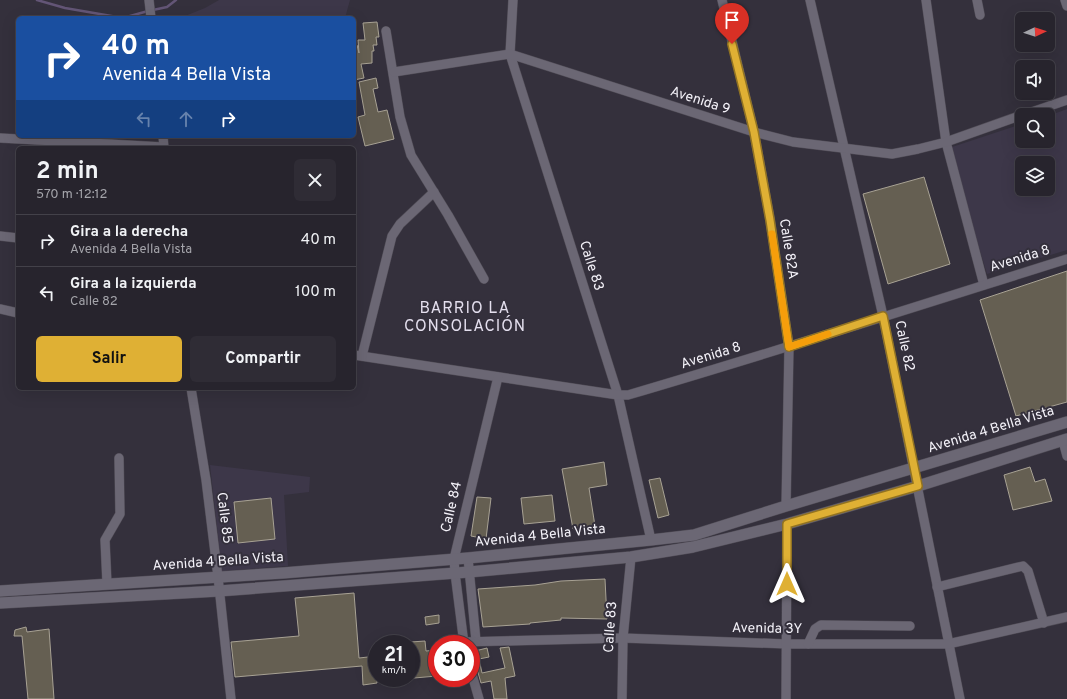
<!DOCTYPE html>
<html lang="es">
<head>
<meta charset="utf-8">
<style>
  body { margin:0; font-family:Overpass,sans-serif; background:#2f2c35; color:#f1f3f6; height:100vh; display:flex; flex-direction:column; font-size:15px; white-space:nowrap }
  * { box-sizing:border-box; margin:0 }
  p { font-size:13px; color:#a4a4aa }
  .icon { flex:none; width:22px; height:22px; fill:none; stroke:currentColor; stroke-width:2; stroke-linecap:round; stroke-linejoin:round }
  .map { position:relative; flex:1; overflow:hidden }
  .details { position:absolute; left:16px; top:146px; width:340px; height:244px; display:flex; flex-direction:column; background:#27242d; border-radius:6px; box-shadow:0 4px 16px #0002,0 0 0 1px #434149 }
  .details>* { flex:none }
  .guide { position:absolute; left:16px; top:16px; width:340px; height:122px; border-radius:6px; box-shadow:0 4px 16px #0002,0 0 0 1px #434149; background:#1a4fa0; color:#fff; overflow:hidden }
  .needle { width:26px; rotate:86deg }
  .buttons { position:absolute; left:1015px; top:12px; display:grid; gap:8px }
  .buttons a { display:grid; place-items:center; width:40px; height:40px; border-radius:6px; background:#27242d; box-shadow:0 4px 16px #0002,0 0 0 1px #434149; font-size:20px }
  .speed { position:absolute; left:368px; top:635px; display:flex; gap:8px; font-size:20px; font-weight:700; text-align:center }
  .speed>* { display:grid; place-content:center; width:52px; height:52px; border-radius:50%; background:#27242d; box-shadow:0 4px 16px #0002,0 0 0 1px #434149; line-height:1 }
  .speed small { font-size:10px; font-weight:400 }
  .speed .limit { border:6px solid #d22; background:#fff; color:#111 }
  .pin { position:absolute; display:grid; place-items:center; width:34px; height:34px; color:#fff; margin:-41px -17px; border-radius:50% 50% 50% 0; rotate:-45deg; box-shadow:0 0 4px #0007 }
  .pin .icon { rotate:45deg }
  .me { position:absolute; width:44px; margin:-22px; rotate:0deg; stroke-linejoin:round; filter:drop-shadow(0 0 3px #0008) }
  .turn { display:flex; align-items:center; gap:14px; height:84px; padding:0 20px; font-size:18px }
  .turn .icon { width:52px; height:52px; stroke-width:2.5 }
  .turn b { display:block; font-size:28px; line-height:34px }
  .lanes { display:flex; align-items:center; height:38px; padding:0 20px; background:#0003; justify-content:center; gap:20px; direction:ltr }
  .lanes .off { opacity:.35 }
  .round { display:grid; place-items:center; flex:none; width:42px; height:42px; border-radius:6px; background:#2f2c35 }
  .overview { display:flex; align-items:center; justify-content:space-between; height:68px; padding:0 20px }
  h1 { font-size:24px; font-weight:700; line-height:30px }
  .cta { display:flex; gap:8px; margin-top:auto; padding:8px 20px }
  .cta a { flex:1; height:46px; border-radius:6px; background:#dfb034; color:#111; font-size:16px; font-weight:700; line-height:46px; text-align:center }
  .cta a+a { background:#2f2c35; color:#f1f3f6 }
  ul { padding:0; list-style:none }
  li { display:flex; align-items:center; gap:12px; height:52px; padding:0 20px; border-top:1px solid #434149 }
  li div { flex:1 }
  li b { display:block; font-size:15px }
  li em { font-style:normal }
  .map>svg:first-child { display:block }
</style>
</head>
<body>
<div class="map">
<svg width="1067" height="699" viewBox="0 0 1067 699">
  <rect width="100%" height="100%" fill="#34303c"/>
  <g fill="#3d3749" fill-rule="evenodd">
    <path d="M219,0H350L345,18H180L205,8Z"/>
    <path d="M1067,109V250L987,274L949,148L1022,124V141H1048V116ZM1022,163H1048V189H1022Z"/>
    <path d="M210,465L310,477L309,492L284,495L288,566L222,571Z"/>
  </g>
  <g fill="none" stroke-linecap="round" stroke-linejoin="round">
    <g stroke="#635576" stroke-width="2.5">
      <path d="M37,0L65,8L123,18L148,11"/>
      <path d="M153,10L167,7L176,0"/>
    </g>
  </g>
  <g fill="#655f52" stroke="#a8a294">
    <path d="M377,22L379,37H376L377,45H373L374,51H372V63L361,64L364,78L354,80V46L357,45L359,53L358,40H365L363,23Z"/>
    <path d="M376,78L378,88L373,89L378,112L387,110L394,139L365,146L358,117L365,115L359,82Z"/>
    <path d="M924,177L950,264L888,284L863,194Z"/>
    <path d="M1067,271V402L1016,416L980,300Z"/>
    <path d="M604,462L607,485L589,488L595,526L573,529L562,469Z"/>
    <path d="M1030,467L1035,482L1045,479L1052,501L1013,510L1004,475Z"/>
    <path d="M660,478L669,515L658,518L649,480Z"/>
    <path d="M552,495L555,521L524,524L521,498Z"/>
    <path d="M477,497L491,498L486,539L471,536Z"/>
    <path d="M271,498L275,539L238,543L234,502Z"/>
    <path d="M605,579L607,619L561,618V620L530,623V624L483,627L478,589L535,585L561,581Z"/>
    <path d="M354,593L359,658L377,656V683L363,685L362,666L235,677L231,642L299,636L295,598Z"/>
    <path d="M439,615V623L426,625L425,617Z"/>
    <path d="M26,627L27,632L49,629L54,699H28L22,636H14L15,630Z"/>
    <path d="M425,641L426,651L437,650V676L414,678L411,642Z"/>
    <path d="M509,647L515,676L505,678L507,699H494L491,681L481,683L477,669L472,665L471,652L487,648L489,657L479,659L482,673L505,668L500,648Z"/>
  </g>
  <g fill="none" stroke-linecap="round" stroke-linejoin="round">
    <g stroke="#504c56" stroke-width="10">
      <g id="minor">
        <path d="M149,0L151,18"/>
        <path d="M513,0L510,54L618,395L651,540"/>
        <path d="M722,0L754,132L770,219L789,347L786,506"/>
        <path d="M810,0L883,316L960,699"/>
        <path d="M926,0L946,142L984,285"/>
        <path d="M977,0L980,15"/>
        <path d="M1065,0L1067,6"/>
        <path d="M386,31L400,117L411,155L448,215L484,279"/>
        <path d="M394,72L510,54L754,132L793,142L892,154L918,149L946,142L1022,115"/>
        <path d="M1023,115L1067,100"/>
        <path d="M163,136L164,148"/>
        <path d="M0,138L164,147"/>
        <path d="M0,236L18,238"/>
        <path d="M0,309L18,313"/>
        <path d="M354,355L618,395H628C775,352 921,305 1067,259"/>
        <path d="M362,356L392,236L400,224L434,192"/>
        <path d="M191,388L206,480L218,577L231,699"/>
        <path d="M1063,441L1067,456"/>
        <path d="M468,558L476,641"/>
        <path d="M107,584L105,540L120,514L119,458"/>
        <path d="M937,587L1023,566L1028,571L1044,623"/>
        <path d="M463,642L623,638L787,644H948L1067,617"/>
        <path d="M464,644L455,573L454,559L498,377"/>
        <path d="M808,644L815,629L821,625L910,626"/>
        <path d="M471,671L479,699"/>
        <path d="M622,699L623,638L631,557"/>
        <path d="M786,699L787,524"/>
      </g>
    </g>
    <g stroke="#504c56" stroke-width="12">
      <g id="tertiary">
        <path d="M0,591L283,573L468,558L651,540L694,535L786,506L1067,422"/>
        <path d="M0,603L219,591L469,572L631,557L693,547L787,524L918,486L1067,439"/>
      </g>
    </g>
    <use href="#minor" stroke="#6b6774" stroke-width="9"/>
    <use href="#tertiary" stroke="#6b6774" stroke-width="11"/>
  </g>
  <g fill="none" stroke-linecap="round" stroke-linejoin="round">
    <g stroke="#917222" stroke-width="10">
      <path id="route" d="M732,44L754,132L770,220L789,347L883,316L918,486L787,524V584"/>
    </g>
    <use href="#route" stroke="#dfb034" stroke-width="7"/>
    <path stroke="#f59e0b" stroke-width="7" d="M772,234L789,347L828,334"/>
  </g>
  <g text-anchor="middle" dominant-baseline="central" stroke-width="4" stroke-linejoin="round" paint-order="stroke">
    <g font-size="14" fill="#f4f2f9" stroke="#34303c">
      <text transform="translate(700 101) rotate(18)">Avenida 9</text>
      <text transform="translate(788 249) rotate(81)">Calle 82A</text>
      <text transform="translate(1020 259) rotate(-17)">Avenida 8</text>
      <text transform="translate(591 266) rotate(72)">Calle 83</text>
      <text transform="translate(904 346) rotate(78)">Calle 82</text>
      <text transform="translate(711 356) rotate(-17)">Avenida 8</text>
      <text transform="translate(991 430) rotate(-17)">Avenida 4 Bella Vista</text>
      <text transform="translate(452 507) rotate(-77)">Calle 84</text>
      <text transform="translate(224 518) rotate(83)">Calle 85</text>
      <text transform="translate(540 536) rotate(-6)">Avenida 4 Bella Vista</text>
      <text transform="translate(218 562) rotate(-4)">Avenida 4 Bella Vista</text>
      <text transform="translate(611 627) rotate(-86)">Calle 83</text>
      <text transform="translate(767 629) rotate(1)">Avenida 3Y</text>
    </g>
    <g font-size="16" letter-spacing="1" fill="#e4dfee" stroke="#34303c">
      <text x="465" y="309">BARRIO LA<tspan x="465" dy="18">CONSOLACIÓN</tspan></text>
    </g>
  </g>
</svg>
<div class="buttons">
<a><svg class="needle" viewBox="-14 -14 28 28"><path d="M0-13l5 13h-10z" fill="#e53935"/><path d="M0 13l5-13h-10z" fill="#a4a4aa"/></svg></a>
<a><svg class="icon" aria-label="sound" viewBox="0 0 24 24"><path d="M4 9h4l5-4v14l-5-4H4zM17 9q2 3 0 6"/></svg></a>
<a><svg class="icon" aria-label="search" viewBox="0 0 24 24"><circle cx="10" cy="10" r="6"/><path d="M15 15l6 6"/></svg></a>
<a><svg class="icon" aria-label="layers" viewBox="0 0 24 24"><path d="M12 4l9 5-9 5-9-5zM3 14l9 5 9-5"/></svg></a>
</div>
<div class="speed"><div>21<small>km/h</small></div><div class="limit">30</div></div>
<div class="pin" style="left:732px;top:44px;background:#d93025"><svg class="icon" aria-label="arrive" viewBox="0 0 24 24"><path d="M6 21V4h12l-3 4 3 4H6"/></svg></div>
<svg class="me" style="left:787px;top:584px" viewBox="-20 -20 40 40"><path d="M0-17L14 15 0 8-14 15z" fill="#dfb034" stroke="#fff" stroke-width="4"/></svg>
<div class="guide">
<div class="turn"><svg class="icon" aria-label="right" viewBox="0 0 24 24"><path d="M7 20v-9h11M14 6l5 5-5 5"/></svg><div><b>40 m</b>Avenida 4 Bella Vista</div></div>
<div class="lanes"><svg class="icon off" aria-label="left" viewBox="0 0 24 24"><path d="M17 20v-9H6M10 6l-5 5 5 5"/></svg><svg class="icon off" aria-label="ahead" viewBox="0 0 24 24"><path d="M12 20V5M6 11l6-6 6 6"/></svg><svg class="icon" aria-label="right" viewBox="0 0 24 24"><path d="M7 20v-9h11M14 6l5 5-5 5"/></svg></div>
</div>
<section class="details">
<div class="overview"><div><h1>2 min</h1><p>570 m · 12:12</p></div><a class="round"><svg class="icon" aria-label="close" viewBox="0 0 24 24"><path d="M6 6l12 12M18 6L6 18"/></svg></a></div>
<ul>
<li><svg class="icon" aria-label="right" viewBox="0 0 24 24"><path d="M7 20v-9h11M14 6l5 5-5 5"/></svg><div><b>Gira a la derecha</b><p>Avenida 4 Bella Vista</p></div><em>40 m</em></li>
<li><svg class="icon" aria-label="left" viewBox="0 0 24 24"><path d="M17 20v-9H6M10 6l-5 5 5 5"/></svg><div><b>Gira a la izquierda</b><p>Calle 82</p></div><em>100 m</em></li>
</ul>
<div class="cta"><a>Salir</a><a>Compartir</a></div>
</section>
</div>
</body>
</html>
